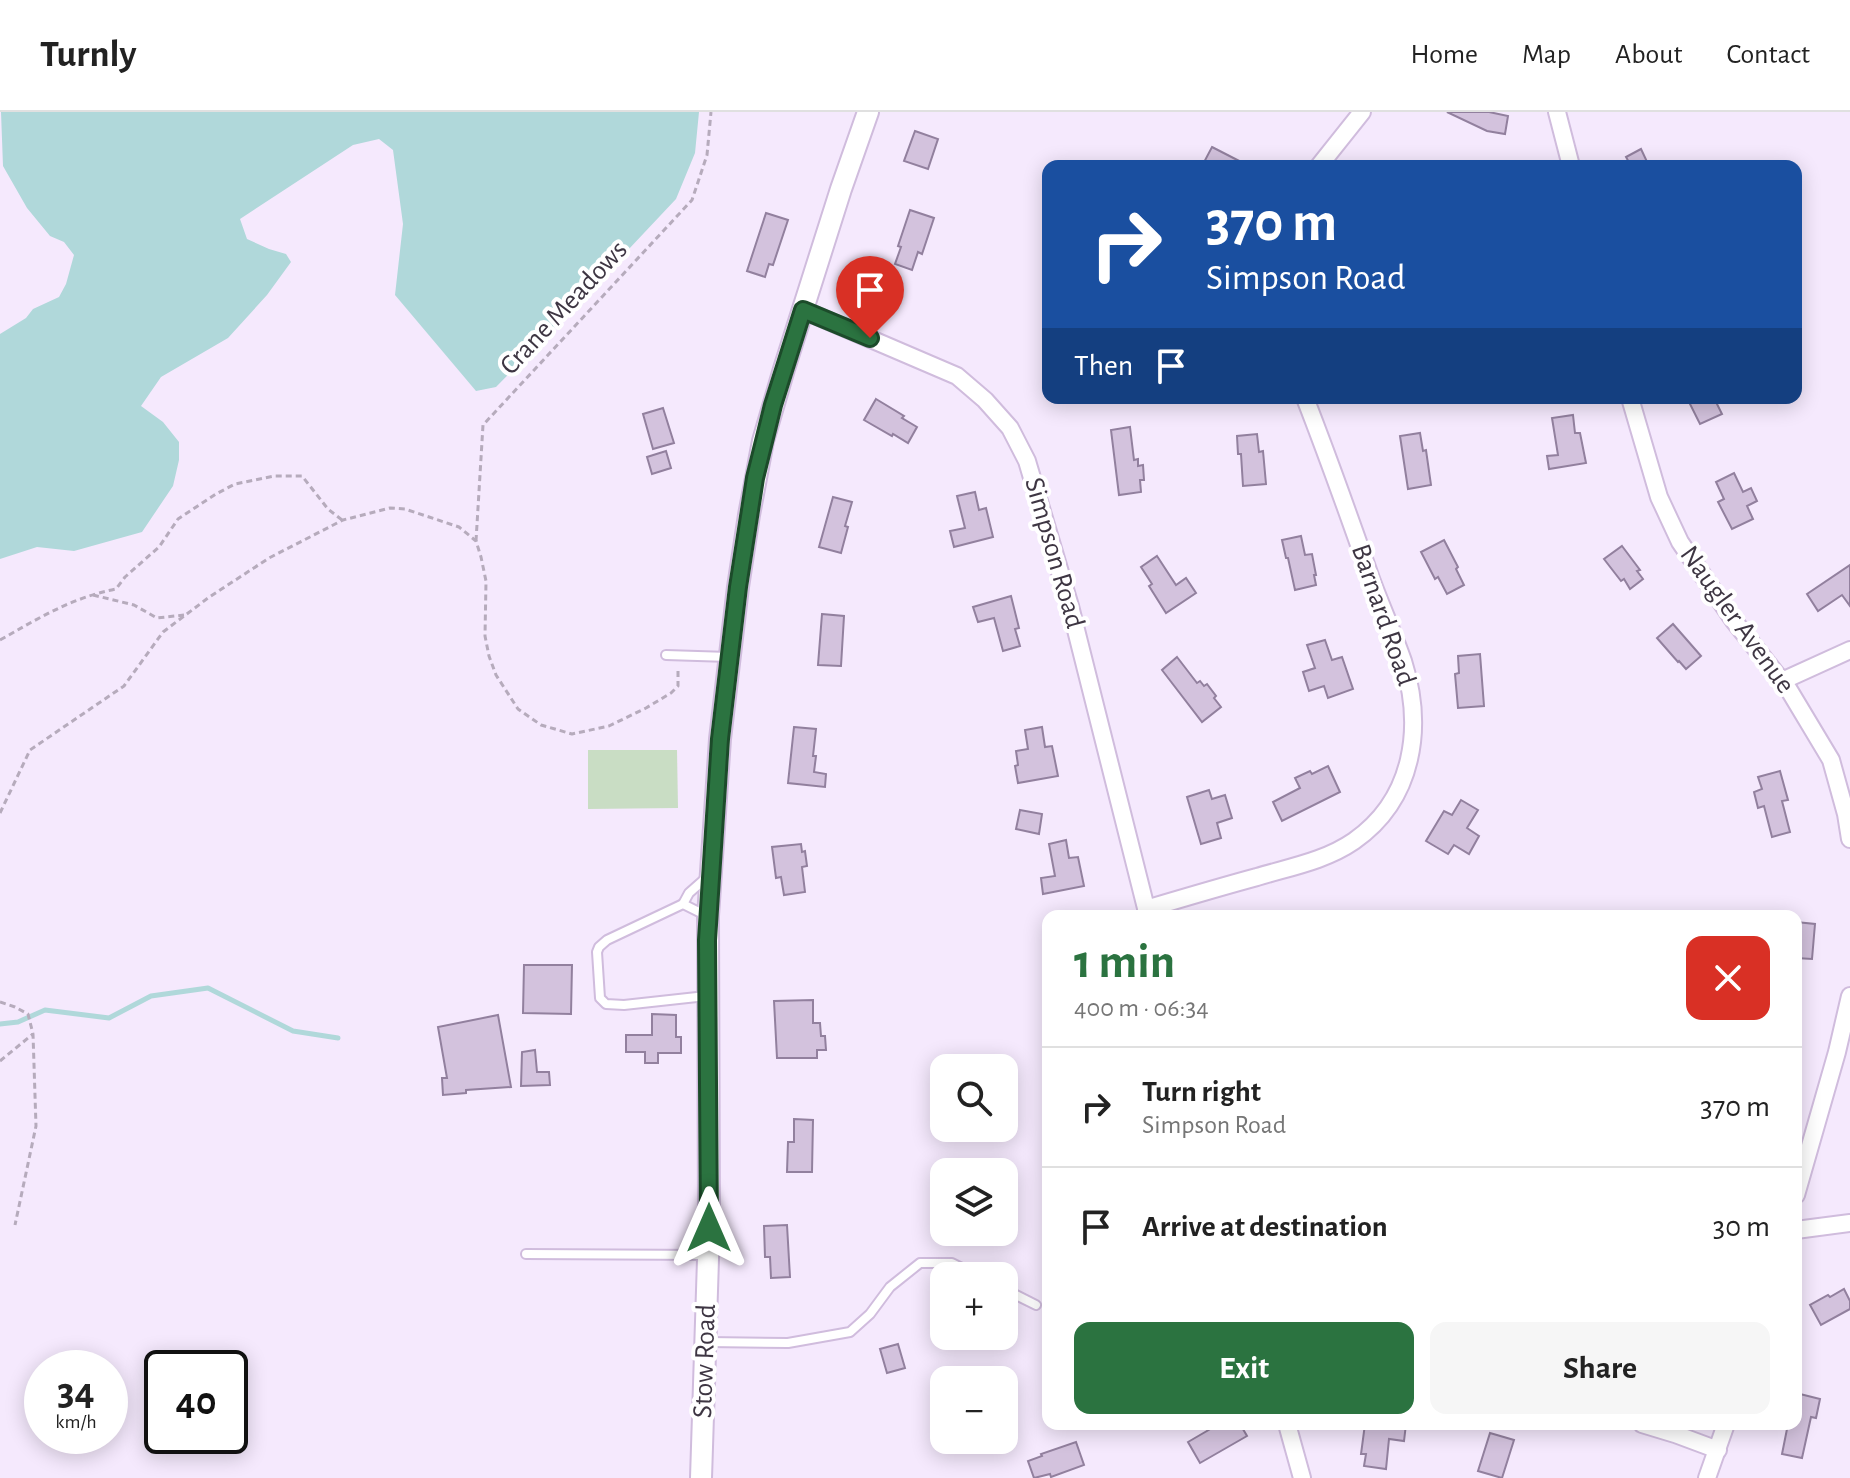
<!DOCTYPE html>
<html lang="en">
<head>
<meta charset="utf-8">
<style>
  body { margin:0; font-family:"Alegreya Sans",sans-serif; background:#f6f6f6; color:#222; height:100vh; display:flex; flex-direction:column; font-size:30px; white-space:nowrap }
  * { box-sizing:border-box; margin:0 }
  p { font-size:26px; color:#767676 }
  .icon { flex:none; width:44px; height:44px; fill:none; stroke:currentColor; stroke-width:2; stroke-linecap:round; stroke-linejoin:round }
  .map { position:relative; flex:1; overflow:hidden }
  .side { position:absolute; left:1042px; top:798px; width:760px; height:520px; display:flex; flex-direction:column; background:#fff; border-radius:16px; box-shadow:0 4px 20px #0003 }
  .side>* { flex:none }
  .guide { position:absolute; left:1042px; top:48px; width:760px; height:244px; border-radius:16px; box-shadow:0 4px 20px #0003; background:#1a4fa0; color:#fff; overflow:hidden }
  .fabs { position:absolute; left:930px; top:942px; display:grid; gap:16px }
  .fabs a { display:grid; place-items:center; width:88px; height:88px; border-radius:16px; background:#fff; box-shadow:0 4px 20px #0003; font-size:40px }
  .speed { position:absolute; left:24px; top:1238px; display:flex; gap:16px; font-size:40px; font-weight:700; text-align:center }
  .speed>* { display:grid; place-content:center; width:104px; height:104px; border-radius:50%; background:#fff; box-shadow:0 4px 20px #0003; line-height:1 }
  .speed small { font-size:20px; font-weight:400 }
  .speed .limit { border:4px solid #111; border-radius:12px; background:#fff; color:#111 }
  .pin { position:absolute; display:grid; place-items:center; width:68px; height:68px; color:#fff; margin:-82px -34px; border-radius:50% 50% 50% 0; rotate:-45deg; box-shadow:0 0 8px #0007 }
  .pin .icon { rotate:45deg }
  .me { position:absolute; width:88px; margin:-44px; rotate:0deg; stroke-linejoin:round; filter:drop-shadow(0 0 6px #0008) }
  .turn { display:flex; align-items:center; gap:28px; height:168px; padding:0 32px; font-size:36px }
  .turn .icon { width:104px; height:104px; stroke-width:2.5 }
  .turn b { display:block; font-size:56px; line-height:68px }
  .then { display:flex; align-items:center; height:76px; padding:0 32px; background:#0003; gap:16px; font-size:30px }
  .round { display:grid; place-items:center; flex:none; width:84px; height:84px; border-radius:16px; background:#f6f6f6 }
  .summary { display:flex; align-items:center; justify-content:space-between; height:136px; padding:0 32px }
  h1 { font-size:48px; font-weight:700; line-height:60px; color:#2b7340 }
  .primary-button { display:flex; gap:16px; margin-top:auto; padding:16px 32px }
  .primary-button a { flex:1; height:92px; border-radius:16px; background:#2b7340; color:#fff; font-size:32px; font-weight:700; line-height:92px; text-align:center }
  .primary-button a+a { background:#f6f6f6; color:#222 }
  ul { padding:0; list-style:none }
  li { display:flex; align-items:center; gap:24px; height:120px; padding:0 32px; border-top:2px solid #e0e0e0 }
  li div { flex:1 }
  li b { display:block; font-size:30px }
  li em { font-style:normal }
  header { display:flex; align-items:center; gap:48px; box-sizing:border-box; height:112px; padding:0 40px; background:#fff; border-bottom:2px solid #e0e0e0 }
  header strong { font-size:38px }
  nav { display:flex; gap:44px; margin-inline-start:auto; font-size:28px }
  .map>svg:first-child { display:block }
</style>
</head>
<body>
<header>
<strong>Turnly</strong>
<nav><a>Home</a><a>Map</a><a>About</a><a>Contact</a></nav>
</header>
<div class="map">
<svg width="1850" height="1366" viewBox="0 0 1850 1366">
  <rect width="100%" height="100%" fill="#f5e9fd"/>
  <path fill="#c9ddc4" d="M588,638H677L678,696L588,697Z"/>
  <path fill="#b0d8da" d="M1,0H699L695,41L676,87L564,206L496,275L476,279L395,183L403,112L393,38L379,27L353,33L240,107L247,127L269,137L286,142L291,150L267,183L228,226L161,265L141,294L163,310L179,330V348L173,374L142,420L74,439L37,435L0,447V222L26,206L33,197L59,185L66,172L74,143L64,130L50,124L27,96L3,54Z"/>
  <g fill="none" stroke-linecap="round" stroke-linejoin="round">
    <path stroke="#b0d8da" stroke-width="5" d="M0,912L18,910L45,898L109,906L151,884L208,876L293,919L338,926"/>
  </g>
  <g fill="#d3c2dd" stroke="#92809e" stroke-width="2">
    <path d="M1447,0H1489L1508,4L1505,22L1487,19Z"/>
    <path d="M915,19L938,27L928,57L904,49Z"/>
    <path d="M1212,35L1249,54H1202Z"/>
    <path d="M1641,37L1649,54H1631L1626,45Z"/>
    <path d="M910,98L934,106L922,142L918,140L912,158L895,152L901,135L898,134Z"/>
    <path d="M766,101L788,108L773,153L769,152L765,165L747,159Z"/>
    <path d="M1687,286H1714L1722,302L1700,312Z"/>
    <path d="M876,287L904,304L902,306L917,315L908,331L893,322L892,324L864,308Z"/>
    <path d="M663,296L674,331L653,337L643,302Z"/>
    <path d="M1573,303L1575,321H1580L1586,351L1549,357L1547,344L1558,343L1552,306Z"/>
    <path d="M1130,315L1134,348L1138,347V354L1143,353L1144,368H1140L1141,380L1119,383L1111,318Z"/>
    <path d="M1420,321L1423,339L1426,338L1431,373L1408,377L1400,324Z"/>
    <path d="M1257,322L1259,340L1263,339L1266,372L1243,374L1241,342H1238L1237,324Z"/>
    <path d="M666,339L671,356L652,362L647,345Z"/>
    <path d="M1734,361L1743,380L1751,376L1757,389L1747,394L1753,407L1732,417L1718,390L1724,387L1716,370Z"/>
    <path d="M975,380L979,398L986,396L993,425L954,435L950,419L965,416L957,384Z"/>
    <path d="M833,385L852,390L845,414L848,415L841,441L819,435Z"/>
    <path d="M1301,424L1305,443L1312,442L1316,463H1314L1316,473L1295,478L1288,446H1286L1282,428Z"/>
    <path d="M1444,428L1458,455L1456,457L1464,473L1447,482L1438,465L1435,467L1421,440Z"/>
    <path d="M1622,434L1640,458L1637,459L1643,467L1630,477L1624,467L1621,469L1604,447Z"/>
    <path d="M1157,444L1176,473L1186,466L1196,481L1166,501L1149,474L1152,472L1141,455Z"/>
    <path d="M1850,453V494L1842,483L1818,499L1807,482Z"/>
    <path d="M1011,484L1019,516L1015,517L1020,534L1003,539L994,506L978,510L973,495Z"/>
    <path d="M822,502L844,504L841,554L818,553Z"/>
    <path d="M1673,512L1701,544L1686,557L1679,549L1678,550L1657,526Z"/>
    <path d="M1325,528L1332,548L1342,545L1353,577L1328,586L1324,574L1309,579L1303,560L1315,556L1307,533Z"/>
    <path d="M1480,542L1484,594L1458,596L1455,562L1459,561L1458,544Z"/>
    <path d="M1177,545L1197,571L1200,569L1204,574L1207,572L1216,584L1214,586L1221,595L1202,610L1162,558Z"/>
    <path d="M794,615L816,617L813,644H816L814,660L826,662L825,675L788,671Z"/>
    <path d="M1042,615L1045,635L1052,634L1058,664L1018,671L1015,654L1018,653L1016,639L1028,637L1025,618Z"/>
    <path d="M1328,654L1340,680L1282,709L1273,690L1300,676L1295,666L1310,659L1312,662Z"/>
    <path d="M1780,659L1788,688L1782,689L1790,720L1772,725L1764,694L1758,696L1754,680L1762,677L1758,665Z"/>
    <path d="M1209,678L1212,687L1225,683L1232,706L1217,711L1221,726L1201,732L1187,685Z"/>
    <path d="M1461,688L1478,698L1467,716L1479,724L1469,742L1454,733L1448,742L1426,729L1444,699L1452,703Z"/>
    <path d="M1020,698L1042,702L1039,722L1016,717Z"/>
    <path d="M1066,728L1069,746L1078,745L1084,774L1043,782L1041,766L1055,764L1049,732Z"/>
    <path d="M801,732L802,740L805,739L807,754L802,755L805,780L784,783L781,765L776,766L772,735Z"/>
    <path d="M1796,810L1815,812L1812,847L1796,846Z"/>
    <path d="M524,853H572L571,902L523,901Z"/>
    <path d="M813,888V911H820L821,924H825L826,938H817V946H777L774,889Z"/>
    <path d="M652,902L676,903V925H681V941H658V951H645V940H626V923H652Z"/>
    <path d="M498,903L511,975L466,978V981L443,983L442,966H447L438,915Z"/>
    <path d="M535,938L537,960H549L550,973L521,974L522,940Z"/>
    <path d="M794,1007L813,1008L812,1060H787L788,1030H794Z"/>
    <path d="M787,1113L790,1165L771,1166L770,1145H765L764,1114Z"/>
    <path d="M1844,1177L1850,1189V1197L1821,1213L1810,1193L1828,1183L1830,1185Z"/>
    <path d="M898,1232L905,1256L887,1261L880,1237Z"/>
    <path d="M1796,1281L1820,1287L1816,1306L1811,1305L1802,1346L1782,1342L1788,1312H1796Z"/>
    <path d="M1219,1312H1240L1247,1324L1200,1351L1188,1330Z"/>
    <path d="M1365,1312H1406L1404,1329L1389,1327L1386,1357L1364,1354L1366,1342H1361Z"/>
    <path d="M1490,1321L1514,1328L1502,1366L1478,1359Z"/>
    <path d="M1076,1330L1084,1353L1051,1365L1050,1362L1034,1366L1028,1349L1042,1344L1041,1342Z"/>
  </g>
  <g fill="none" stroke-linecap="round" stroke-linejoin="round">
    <g stroke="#d0bcdd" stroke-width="12">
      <g id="service">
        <path d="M666,543L729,545"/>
        <path d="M683,792L689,781L706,766"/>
        <path d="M706,884L624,893L606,892L600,886L597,840L599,835L607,828L683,792L707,804"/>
        <path d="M526,1142L708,1143"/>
        <path d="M1004,1177L1036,1193"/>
        <path d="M707,1230L788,1231L850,1220L870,1202L890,1175L920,1151H952L978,1164"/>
      </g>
    </g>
    <g stroke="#d0bcdd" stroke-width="20">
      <g id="minor">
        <path d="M1557,0L1571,54"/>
        <path d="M1319,54L1362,0"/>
        <path d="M803,198L957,264L985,288L1010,316L1027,349L1070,494L1148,804"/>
        <path d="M1630,286L1659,385L1680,430L1734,509L1789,578L1831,648L1846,702L1850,727"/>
        <path d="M1782,569L1850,538"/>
        <path d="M1146,797C1183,786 1220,775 1257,765C1290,755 1325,749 1354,729C1414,687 1424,615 1403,549C1393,520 1380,492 1370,464C1349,404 1328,345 1305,286"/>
        <path d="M1796,1083L1837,940L1850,884"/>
        <path d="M1796,1118L1850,1111"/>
        <path d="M1287,1312L1302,1366"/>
        <path d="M1642,1312L1675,1322L1718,1338"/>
        <path d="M1707,1366L1726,1312"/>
      </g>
    </g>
    <g stroke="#d0bcdd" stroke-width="24">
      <path id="tertiary" d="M701,1366L709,1116L708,804L720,627L738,475L749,403L763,329L784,257L841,77L868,0"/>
    </g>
    <g stroke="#b6abbc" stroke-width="3" stroke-dasharray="6 4" stroke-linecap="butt">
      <path d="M476,429L483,313L692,88L707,43L711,0"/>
      <path d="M93,483L134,493L157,506L184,503"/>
      <path d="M0,528C39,506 71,486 116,477L125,465L159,435L178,407L216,382L235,372L274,364H302L328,397L342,408"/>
      <path d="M0,701L30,638L124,574L163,520L208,486L269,446L343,408L390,396L405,397L459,415L476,429L481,445L486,469L485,524L489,544L496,563L518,597L541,613L572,622L609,614L646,596L671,581L678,574V555"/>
      <path d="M0,890L15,895L28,902L33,922L36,1014L15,1113"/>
      <path d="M0,949L33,922"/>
    </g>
    <use href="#service" stroke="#fff" stroke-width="8"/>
    <use href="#minor" stroke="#fff" stroke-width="16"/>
    <use href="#tertiary" stroke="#fff" stroke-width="20"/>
  </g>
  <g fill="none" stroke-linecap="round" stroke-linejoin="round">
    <g stroke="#1c4b2a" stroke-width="20">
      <path id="route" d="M709,1116L707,828L720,627L738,475L755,366L773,293L803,198L870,226"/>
    </g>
    <use href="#route" stroke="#2b7340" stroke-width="14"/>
  </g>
  <g text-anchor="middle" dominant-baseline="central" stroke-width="8" stroke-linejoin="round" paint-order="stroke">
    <g font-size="28" fill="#3e3643" stroke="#fff">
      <text transform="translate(564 196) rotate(-47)">Crane Meadows</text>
      <text transform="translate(1054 441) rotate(74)">Simpson Road</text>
      <text transform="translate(1383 503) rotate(71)">Barnard Road</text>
      <text transform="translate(1737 508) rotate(54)">Naugler Avenue</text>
      <text transform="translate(705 1249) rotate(-88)">Stow Road</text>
    </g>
  </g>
</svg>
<div class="fabs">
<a><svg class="icon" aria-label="search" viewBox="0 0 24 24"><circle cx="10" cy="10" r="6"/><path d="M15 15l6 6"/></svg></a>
<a><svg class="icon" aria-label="layers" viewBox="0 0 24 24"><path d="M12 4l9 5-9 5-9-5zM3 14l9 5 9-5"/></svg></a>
<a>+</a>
<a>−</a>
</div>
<div class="speed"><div>34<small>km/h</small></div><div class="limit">40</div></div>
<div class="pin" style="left:870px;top:226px;background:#d93025"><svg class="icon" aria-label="arrive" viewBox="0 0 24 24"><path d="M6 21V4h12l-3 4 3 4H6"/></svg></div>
<svg class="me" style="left:709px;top:1116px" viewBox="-20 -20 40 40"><path d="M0-17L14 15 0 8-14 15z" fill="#2b7340" stroke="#fff" stroke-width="4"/></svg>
<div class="guide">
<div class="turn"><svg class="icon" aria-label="right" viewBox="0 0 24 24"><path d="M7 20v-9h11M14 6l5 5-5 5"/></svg><div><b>370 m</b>Simpson Road</div></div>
<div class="then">Then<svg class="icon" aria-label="arrive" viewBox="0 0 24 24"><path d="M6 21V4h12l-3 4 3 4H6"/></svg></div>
</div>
<section class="side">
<div class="summary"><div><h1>1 min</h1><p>400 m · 06:34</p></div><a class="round" style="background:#d93025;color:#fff"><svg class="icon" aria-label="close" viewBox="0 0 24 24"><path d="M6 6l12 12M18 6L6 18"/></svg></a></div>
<ul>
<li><svg class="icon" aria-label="right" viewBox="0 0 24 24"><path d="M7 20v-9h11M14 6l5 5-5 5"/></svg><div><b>Turn right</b><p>Simpson Road</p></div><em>370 m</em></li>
<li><svg class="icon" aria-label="arrive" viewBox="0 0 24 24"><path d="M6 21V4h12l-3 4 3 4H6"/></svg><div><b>Arrive at destination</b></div><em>30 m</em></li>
</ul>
<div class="primary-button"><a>Exit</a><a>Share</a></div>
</section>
</div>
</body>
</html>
